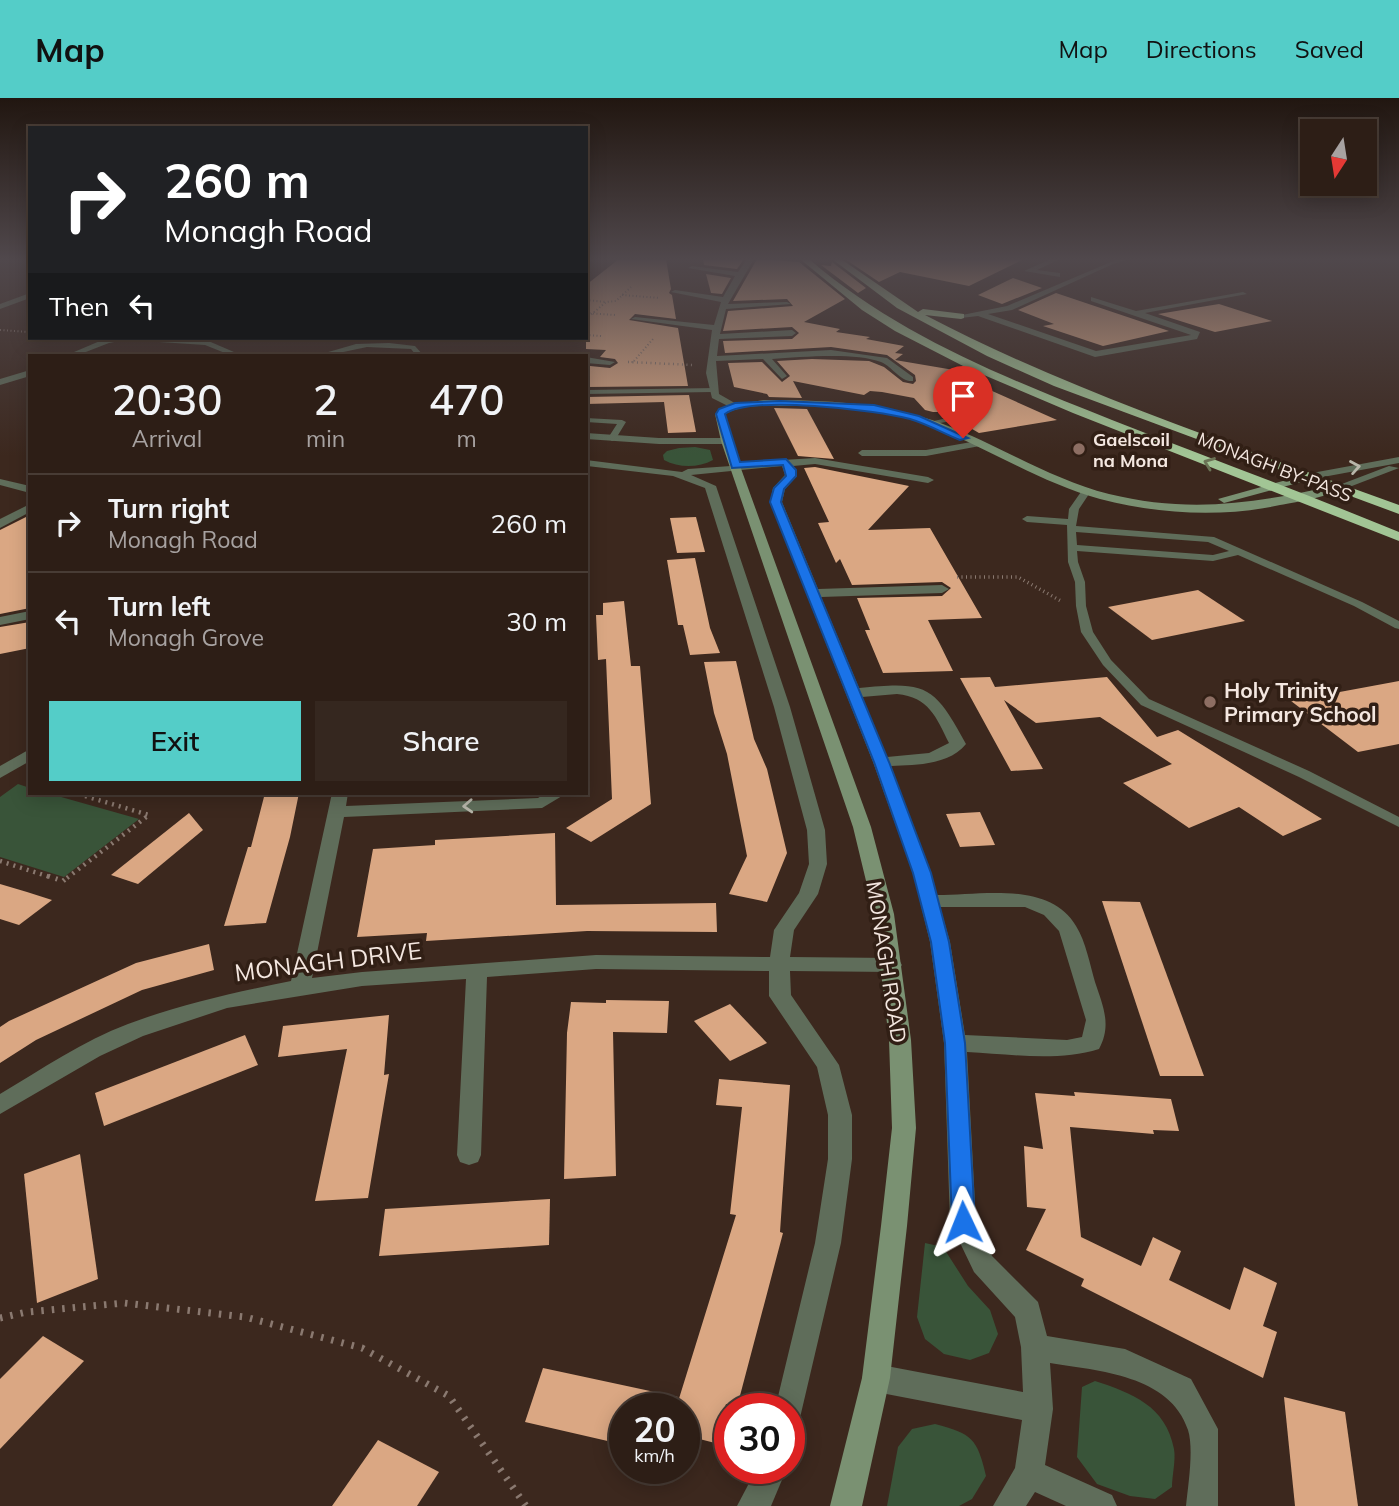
<!DOCTYPE html>
<html lang="en">
<head>
<meta charset="utf-8">
<style>
  body { margin:0; font-family:Mulish,sans-serif; background:#35271f; color:#f1f3f6; height:100vh; display:flex; flex-direction:column; font-size:26px; white-space:nowrap }
  * { box-sizing:border-box; margin:0 }
  p { font-size:23px; color:#a7a2a1 }
  .icon { flex:none; width:38px; height:38px; fill:none; stroke:currentColor; stroke-width:2; stroke-linecap:round; stroke-linejoin:round }
  .map { position:relative; flex:1; overflow:hidden }
  .drawer { position:absolute; left:28px; top:256px; width:560px; height:441px; display:flex; flex-direction:column; background:#2d1e16; border-radius:0px; box-shadow:0 4px 18px #0003,0 0 0 2px #483c35 }
  .drawer>* { flex:none }
  .hud { position:absolute; left:28px; top:28px; width:560px; height:214px; border-radius:0px; box-shadow:0 4px 18px #0003,0 0 0 2px #483c35; background:#202124; color:#fff; overflow:hidden }
  .needle { width:46px; rotate:192deg }
  .fabs { position:absolute; left:1300px; top:21px; display:grid; gap:14px }
  .fabs a { display:grid; place-items:center; width:77px; height:77px; border-radius:0px; background:#2d1e16; box-shadow:0 4px 18px #0003,0 0 0 2px #483c35; font-size:35px }
  .speed { position:absolute; left:609px; top:1295px; display:flex; gap:14px; font-size:35px; font-weight:700; text-align:center }
  .speed>* { display:grid; place-content:center; width:91px; height:91px; border-radius:50%; background:#2d1e16; box-shadow:0 4px 18px #0003,0 0 0 2px #483c35; line-height:1 }
  .speed small { font-size:18px; font-weight:400 }
  .speed .limit { border:10px solid #d22; background:#fff; color:#111 }
  .pin { position:absolute; display:grid; place-items:center; width:60px; height:60px; color:#fff; margin:-72px -30px; border-radius:50% 50% 50% 0; rotate:-45deg; box-shadow:0 0 7px #0007 }
  .pin .icon { rotate:45deg }
  .me { position:absolute; width:77px; margin:-38px; rotate:358deg; stroke-linejoin:round; filter:drop-shadow(0 0 5px #0008) }
  .turn { display:flex; align-items:center; gap:24px; height:147px; padding:0 21px; font-size:32px }
  .turn .icon { width:91px; height:91px; stroke-width:2.5 }
  .turn b { display:block; font-size:49px; line-height:60px }
  .then { display:flex; align-items:center; height:66px; padding:0 21px; background:#0003; gap:14px; font-size:26px }
  .eta { display:flex; justify-content:space-evenly; align-items:center; height:119px; text-align:center }
  .eta b { font-size:42px; font-weight:600; line-height:49px }
  .primary-button { display:flex; gap:14px; margin-top:auto; padding:14px 21px }
  .primary-button a { flex:1; height:80px; border-radius:0px; background:#54cdc8; color:#111; font-size:28px; font-weight:600; line-height:80px; text-align:center }
  .primary-button a+a { background:#35271f; color:#f1f3f6 }
  ul { padding:0; list-style:none }
  li { display:flex; align-items:center; gap:21px; height:98px; padding:0 21px; border-top:2px solid #483c35 }
  li div { flex:1 }
  li b { display:block; font-size:26px }
  li em { font-style:normal }
  header { display:flex; align-items:center; gap:42px; box-sizing:border-box; height:98px; padding:0 35px; background:#54cdc8; color:#111 }
  header strong { font-size:33px }
  nav { display:flex; gap:38px; margin-inline-start:auto; font-size:24px }
  .map>svg:first-child { display:block }
</style>
</head>
<body>
<header>
<strong>Map</strong>
<nav><a>Map</a><a>Directions</a><a>Saved</a></nav>
</header>
<div class="map">
<svg width="1399" height="1408" viewBox="0 0 1399 1408">
  <rect width="100%" height="100%" fill="#3c281e"/>
  <g fill="#395439">
    <path d="M679,350L695,349L710,352L713,362C698,370 679,370 664,362L663,357L667,353Z"/>
    <path d="M18,686L30,690V695H47L139,721L64,779L0,759V699Z"/>
    <path d="M925,1145L943,1149L968,1188L990,1212L998,1236L989,1255L970,1262L944,1256L925,1241L917,1219Z"/>
    <path d="M1095,1283C1132,1295 1166,1308 1174,1351C1176,1362 1172,1378 1172,1389L1155,1401L1130,1398L1097,1386L1077,1359L1082,1289Z"/>
    <path d="M935,1326C972,1336 977,1340 986,1378L972,1401L959,1408H887L898,1349L912,1331Z"/>
  </g>
  <g fill="#daa783">
    <path d="M619,161H666L671,191L669,195L672,197L676,221L635,216L629,222L678,230L688,288L586,289V272L590,268L610,270L618,265L615,261L600,259L606,252L586,251V187Z"/>
    <path d="M703,161H744L737,171L704,167Z"/>
    <path d="M757,161L799,164L845,201L804,224L840,231L836,234L870,239L866,241L904,248L895,255L903,256L895,262L954,272L943,279L972,284L1057,322L979,335L960,324L970,321L971,317L966,314L948,317L942,314H933L925,312L914,300L882,294L870,293L864,297L793,283L802,300L769,299L767,296L734,289L728,265L762,264L782,284L790,278L777,263L812,261L869,263L884,269L903,284L913,286L916,283L915,277L887,257L831,249L725,255L723,243L792,241L799,235L792,229L723,233L728,213L793,208L787,201L733,203Z"/>
    <path d="M845,161H1024L969,188L900,174L879,184Z"/>
    <path d="M832,164L866,190L858,195L821,167L831,168Z"/>
    <path d="M706,176L731,180L722,196L711,195Z"/>
    <path d="M1013,180L1042,190L1002,206L978,197Z"/>
    <path d="M1056,195L1169,233L1103,248L1043,228L1054,226L1018,212Z"/>
    <path d="M1219,206L1272,223L1215,234L1158,216Z"/>
    <path d="M689,297L696,334L668,335L664,304L586,306V299Z"/>
    <path d="M774,310L807,311L834,361L798,358Z"/>
    <path d="M815,369L909,388L868,432L930,430L982,520L928,522L953,573L883,575L865,532H870L857,500L942,498L951,490L942,484L852,487L840,461L836,465L818,425L829,424L804,370Z"/>
    <path d="M30,417V510L0,516V432Z"/>
    <path d="M696,419L705,454L677,455L670,420Z"/>
    <path d="M695,460L710,530L720,555L690,557L683,527H678L667,462Z"/>
    <path d="M1198,492L1245,523L1152,542L1108,509Z"/>
    <path d="M624,503L631,568H640L651,706L591,744L566,730L612,701L606,561L598,562L596,517H603V505Z"/>
    <path d="M30,524V550L0,556V529Z"/>
    <path d="M736,563L754,641L767,671L787,755L767,804L729,796L747,758L727,656L714,615L704,564Z"/>
    <path d="M990,579L995,589L1107,579L1157,639L1178,632L1322,721L1283,738L1239,709L1189,730L1123,685L1172,666L1100,619L1036,625L1004,602L1043,671L1011,673L960,580Z"/>
    <path d="M1399,583V646L1358,654L1291,603Z"/>
    <path d="M265,695H299L290,739L266,825L224,828L248,749H251Z"/>
    <path d="M980,714L995,747L960,749L946,716Z"/>
    <path d="M189,715L203,732L138,786L111,777Z"/>
    <path d="M555,735L556,807L716,805L717,834L587,833L426,843L427,835L357,839L373,751L435,747V742Z"/>
    <path d="M0,786L27,794L52,802L19,827L0,821Z"/>
    <path d="M1102,803L1140,804L1204,978H1160Z"/>
    <path d="M209,846L214,872L142,892L36,942L0,965V929L9,923L136,865Z"/>
    <path d="M606,902L669,903L667,935L613,934L616,1078L564,1081L567,935L571,904L606,905Z"/>
    <path d="M730,906L767,945L730,963L694,923Z"/>
    <path d="M389,917L384,977L389,976L368,1100L315,1103L347,951L278,959L283,928Z"/>
    <path d="M245,937L258,967L104,1028L95,995Z"/>
    <path d="M719,981L790,987L780,1134L783,1135L737,1309L726,1306L715,1345L684,1337V1311H625V1347L525,1324L543,1270L678,1299L677,1307L736,1117L730,1116L742,1009L716,1007Z"/>
    <path d="M1074,994L1171,1001L1179,1033L1153,1032L1154,1036L1070,1029L1081,1139L1141,1168L1153,1139L1181,1153L1169,1182L1230,1212L1244,1169L1277,1185L1263,1228L1277,1234L1263,1280L1081,1188L1084,1181L1026,1152L1046,1111L1027,1109L1024,1048L1043,1051L1035,995L1075,998Z"/>
    <path d="M80,1056L98,1181L37,1205L24,1076Z"/>
    <path d="M550,1101L549,1147L379,1158L385,1111Z"/>
    <path d="M43,1238L84,1263L0,1351V1281Z"/>
    <path d="M1284,1299L1345,1314L1358,1408H1295Z"/>
    <path d="M378,1342L439,1374L417,1408H332Z"/>
  </g>
  <g fill="none" stroke-linecap="round" stroke-linejoin="round">
    <g stroke="#8a7970" stroke-width="2" stroke-dasharray="1 2.5" stroke-linecap="butt">
      <path d="M622,197L660,200"/>
      <path d="M586,202L606,204"/>
      <path d="M586,215L616,217"/>
      <path d="M586,221L606,204L616,203L631,189"/>
      <path d="M0,232L30,234"/>
      <path d="M586,237L601,238"/>
      <path d="M634,263L653,241"/>
      <path d="M628,264H633"/>
    </g>
    <path stroke="#8a7970" stroke-width="2.5" stroke-dasharray="1 3.5" stroke-linecap="butt" d="M628,264L693,267"/>
    <path stroke="#8a7970" stroke-width="3.5" stroke-dasharray="1 3.5" stroke-linecap="butt" d="M957,479H1018L1061,503"/>
    <g stroke="#8a7970" stroke-width="4.5" stroke-dasharray="2 5" stroke-linecap="butt">
      <path d="M0,763L53,780"/>
      <path d="M67,780L149,717L75,695"/>
    </g>
    <path stroke="#8a7970" stroke-width="5" stroke-dasharray="2 6" stroke-linecap="butt" d="M48,778L63,783L69,778"/>
    <path stroke="#8a7970" stroke-width="7" stroke-dasharray="2.5 8" stroke-linecap="butt" d="M0,1220L27,1214L124,1205L245,1219L362,1250L449,1298L526,1408"/>
    <g fill="#5f6d5a" fill-rule="evenodd">
      <path d="M389,245L415,248L423,257H416L411,251L367,249L329,257H318L356,246Z"/>
      <path d="M715,290L716,292L712,294L586,296V292Z"/>
      <path d="M965,316L969,318L968,320L929,327L925,325Z"/>
      <path d="M586,320L622,322L626,324L615,342L612,343L608,340L617,326L586,324Z"/>
      <path d="M977,343L981,346L980,348L926,358H862L858,355L862,352H926Z"/>
      <path d="M1083,391L1091,393L1079,411L1076,428L1214,439L1362,504L1399,523V531L1395,530L1354,508L1238,457L1213,463L1077,453L1078,464L1085,484L1086,508L1093,534L1111,562L1149,601L1309,673L1399,719V729L1299,679L1141,607L1103,567L1081,534L1076,508L1075,484L1068,464L1067,427L1027,424L1022,421L1027,418L1068,421L1069,411ZM1076,434L1208,444L1229,453L1213,457L1077,447Z"/>
    </g>
    <g fill="#5f6d5a" fill-rule="evenodd">
      <path d="M587,161H595L586,166Z"/>
      <path d="M747,161H754L728,206L787,204L791,206L726,211L720,236L792,232L796,235L792,238L719,241L717,258L831,252L887,260L913,279V283C900,284 893,269 881,264C855,254 801,259 772,261L787,278L782,281L763,261L716,263L719,296L740,308L732,310L712,300L706,275L712,232L631,221L635,219L714,227L721,204L671,194L675,192L723,199L735,178L688,170L692,168L738,174Z"/>
      <path d="M1051,161H1060L1037,172L1060,175V179L1024,173Z"/>
      <path d="M1118,161H1130L1113,166L1012,212L988,216L1096,253L1191,237L1091,203V199L1136,213L1243,194L1247,196L1145,215L1200,234L1197,241L1095,259L978,218L961,220L957,218L1007,208Z"/>
      <path d="M30,195V200L0,211V206Z"/>
      <path d="M107,240H135L109,245L78,257H67Z"/>
      <path d="M140,240L206,242L241,257H230L205,247L144,243Z"/>
      <path d="M497,240H506L507,241L503,244Z"/>
      <path d="M491,254H520L524,257H487Z"/>
      <path d="M586,259L615,264L610,267L586,265Z"/>
      <path d="M30,272V278L0,287V281Z"/>
      <path d="M586,335L659,340H726L731,343L726,346H659L586,341Z"/>
      <path d="M1399,359V365L1312,381L1306,378L1312,375Z"/>
      <path d="M815,360L928,379L934,382L928,385L815,366L793,368L797,378L785,391L782,404L818,491L942,487L949,491L942,495L821,499L859,590C927,583 934,587 966,646C949,667 916,667 891,668L937,797C982,797 1049,783 1076,828C1086,844 1090,867 1095,884C1103,908 1112,927 1099,951C1057,964 1010,956 967,954L976,1124L992,1158L1038,1204L1047,1238L1125,1251L1191,1281L1218,1331V1408H1186C1188,1388 1194,1351 1188,1332C1170,1277 1099,1273 1050,1265L1053,1311L1045,1367L1112,1397L1117,1408H1066L1035,1394L1026,1408H993L1015,1370L1022,1322L876,1294L866,1290L862,1280L866,1270L876,1266L1023,1294L1021,1249L1015,1219L974,1174L950,1124L944,945L930,844L913,775L873,664L770,404L773,390L785,377L782,368L691,377L716,388L790,609L825,732L827,766L818,796L794,832L790,859L892,860L899,862L902,867L899,872L892,874L790,873L791,897L839,967L852,1017V1061L841,1145L799,1324L789,1328V1311H775L815,1145L828,1061V1017L817,969L769,898V873L596,871L487,879L481,1057L478,1064L469,1067L460,1064L457,1057L466,881L362,888L227,910L143,938L100,958L0,1016V996C42,971 83,943 128,926C181,906 236,894 291,883L332,695H348L346,708L538,700L546,695H567L542,710L344,719L312,880L362,874L596,857L770,859L774,832L799,795L809,766L807,732L774,609L705,390L673,378L587,368L586,362L682,374L688,371L731,368L736,365ZM897,596C929,599 936,619 949,645L929,655L887,659L862,599ZM940,809H1025L1044,817L1059,833L1086,922L1082,939L1067,942L965,937L950,844Z"/>
      <path d="M1389,368L1399,370L1344,391L1334,389Z"/>
      <path d="M0,381L30,388V395L0,387Z"/>
      <path d="M30,406V414L0,430V421Z"/>
      <path d="M30,513V521L0,527V519Z"/>
      <path d="M30,651V663L0,680V668Z"/>
      <path d="M757,1370H787L771,1408H737Z"/>
    </g>
    <g fill="#7a9172" fill-rule="evenodd">
      <path d="M764,302C825,302 885,304 943,326C999,347 1050,381 1109,396C1191,416 1260,405 1340,386L1346,389C1333,398 1297,404 1280,407C1221,420 1158,416 1100,401C1035,383 978,343 914,322C875,310 833,308 793,308C771,308 745,305 725,316L731,343L871,729L894,816L911,942L916,1030L907,1128L890,1280L862,1408H830L862,1280L881,1128L892,1030L889,942L874,816L853,729L721,343L715,316L726,308Z"/>
      <path d="M1312,375L1318,378L1316,380L1224,405L1218,401Z"/>
    </g>
    <g fill="#a2c595" fill-rule="evenodd">
      <path d="M800,161H809C897,237 1004,279 1112,322C1207,359 1304,395 1399,434V443L1073,315L965,269L895,233L862,212Z"/>
      <path d="M832,161H841L918,214L923,211L964,216V220L961,221L925,217C1076,296 1239,348 1399,407V416L1054,288L987,258L897,210Z"/>
    </g>
  </g>
  <defs><path id="oneway-chevron" d="M-2-3.5L2.5 0L-2 3.5" fill="none" stroke-width="1.6" stroke-linecap="round" stroke-linejoin="round" transform="scale(1.75)"/></defs>
  <use stroke="#6a7255" href="#oneway-chevron" transform="translate(1209 365) rotate(-159)"/>
  <g stroke="#b8b6aa">
    <use href="#oneway-chevron" transform="translate(1355 369) rotate(-10)"/>
    <use href="#oneway-chevron" transform="translate(468 708) rotate(177)"/>
  </g>
  <linearGradient id="sky" x2="0" y2="1"><stop stop-color="#211610"/><stop offset="0.45" stop-color="#50484c"/><stop offset="1" stop-color="#50484c" stop-opacity="0"/></linearGradient>
  <rect width="1399" height="358" fill="url(#sky)"/>
  <path fill="#1a73e8" stroke="#114b97" stroke-width="2" d="M780,303L874,307L919,318L968,340L960,342C943,335 927,326 910,321C877,312 750,297 725,316L740,364L786,361L796,372V378L784,391L781,404L889,664L931,775L949,844L965,945L975,1124L972,1131L963,1134L955,1131L952,1124L945,945L931,844L913,775L874,664L770,404L774,390L786,378L783,367L732,370L716,316L719,311L735,305Z"/>
  <g fill="#8d6e63" stroke="#311f15" stroke-width="2.5">
    <circle cx="1079" cy="351" r="7"/>
    <circle cx="1210" cy="604" r="7"/>
  </g>
  <g text-anchor="middle" dominant-baseline="central" stroke-width="7" stroke-linejoin="round" paint-order="stroke">
    <g font-size="18" font-weight="bold" fill="#f4e7e0" stroke="#311f15" text-anchor="start">
      <text x="1093" y="341">Gaelscoil<tspan x="1093" dy="21">na Mona</tspan></text>
    </g>
    <g font-size="18" fill="#f4e7e0" stroke="#311f15">
      <text transform="translate(1275 369) rotate(21)">MONAGH BY-PASS</text>
    </g>
    <g font-size="21" font-weight="bold" fill="#f4e7e0" stroke="#311f15" text-anchor="start">
      <text x="1224" y="592">Holy Trinity<tspan x="1224" dy="24">Primary School</tspan></text>
    </g>
    <g font-size="21" fill="#f4e7e0" stroke="#311f15">
      <text transform="translate(887 864) rotate(81)">MONAGH ROAD</text>
    </g>
    <g font-size="24" fill="#f4e7e0" stroke="#311f15">
      <text transform="translate(328 863) rotate(-7)">MONAGH DRIVE</text>
    </g>
  </g>
</svg>
<div class="fabs">
<a><svg class="needle" viewBox="-14 -14 28 28"><path d="M0-13l5 13h-10z" fill="#e53935"/><path d="M0 13l5-13h-10z" fill="#a7a2a1"/></svg></a>
</div>
<div class="speed"><div>20<small>km/h</small></div><div class="limit">30</div></div>
<div class="pin" style="left:963px;top:340px;background:#d93025"><svg class="icon" aria-label="arrive" viewBox="0 0 24 24"><path d="M6 21V4h12l-3 4 3 4H6"/></svg></div>
<svg class="me" style="left:963px;top:1124px" viewBox="-20 -20 40 40"><path d="M0-17L14 15 0 8-14 15z" fill="#1a73e8" stroke="#fff" stroke-width="4"/></svg>
<div class="hud">
<div class="turn"><svg class="icon" aria-label="right" viewBox="0 0 24 24"><path d="M7 20v-9h11M14 6l5 5-5 5"/></svg><div><b>260 m</b>Monagh Road</div></div>
<div class="then">Then<svg class="icon" aria-label="left" viewBox="0 0 24 24"><path d="M17 20v-9H6M10 6l-5 5 5 5"/></svg></div>
</div>
<section class="drawer">
<div class="eta">
<div><b>20:30</b><p>Arrival</p></div>
<div><b>2</b><p>min</p></div>
<div><b>470</b><p>m</p></div>
</div>
<ul>
<li><svg class="icon" aria-label="right" viewBox="0 0 24 24"><path d="M7 20v-9h11M14 6l5 5-5 5"/></svg><div><b>Turn right</b><p>Monagh Road</p></div><em>260 m</em></li>
<li><svg class="icon" aria-label="left" viewBox="0 0 24 24"><path d="M17 20v-9H6M10 6l-5 5 5 5"/></svg><div><b>Turn left</b><p>Monagh Grove</p></div><em>30 m</em></li>
</ul>
<div class="primary-button"><a>Exit</a><a>Share</a></div>
</section>
</div>
</body>
</html>
